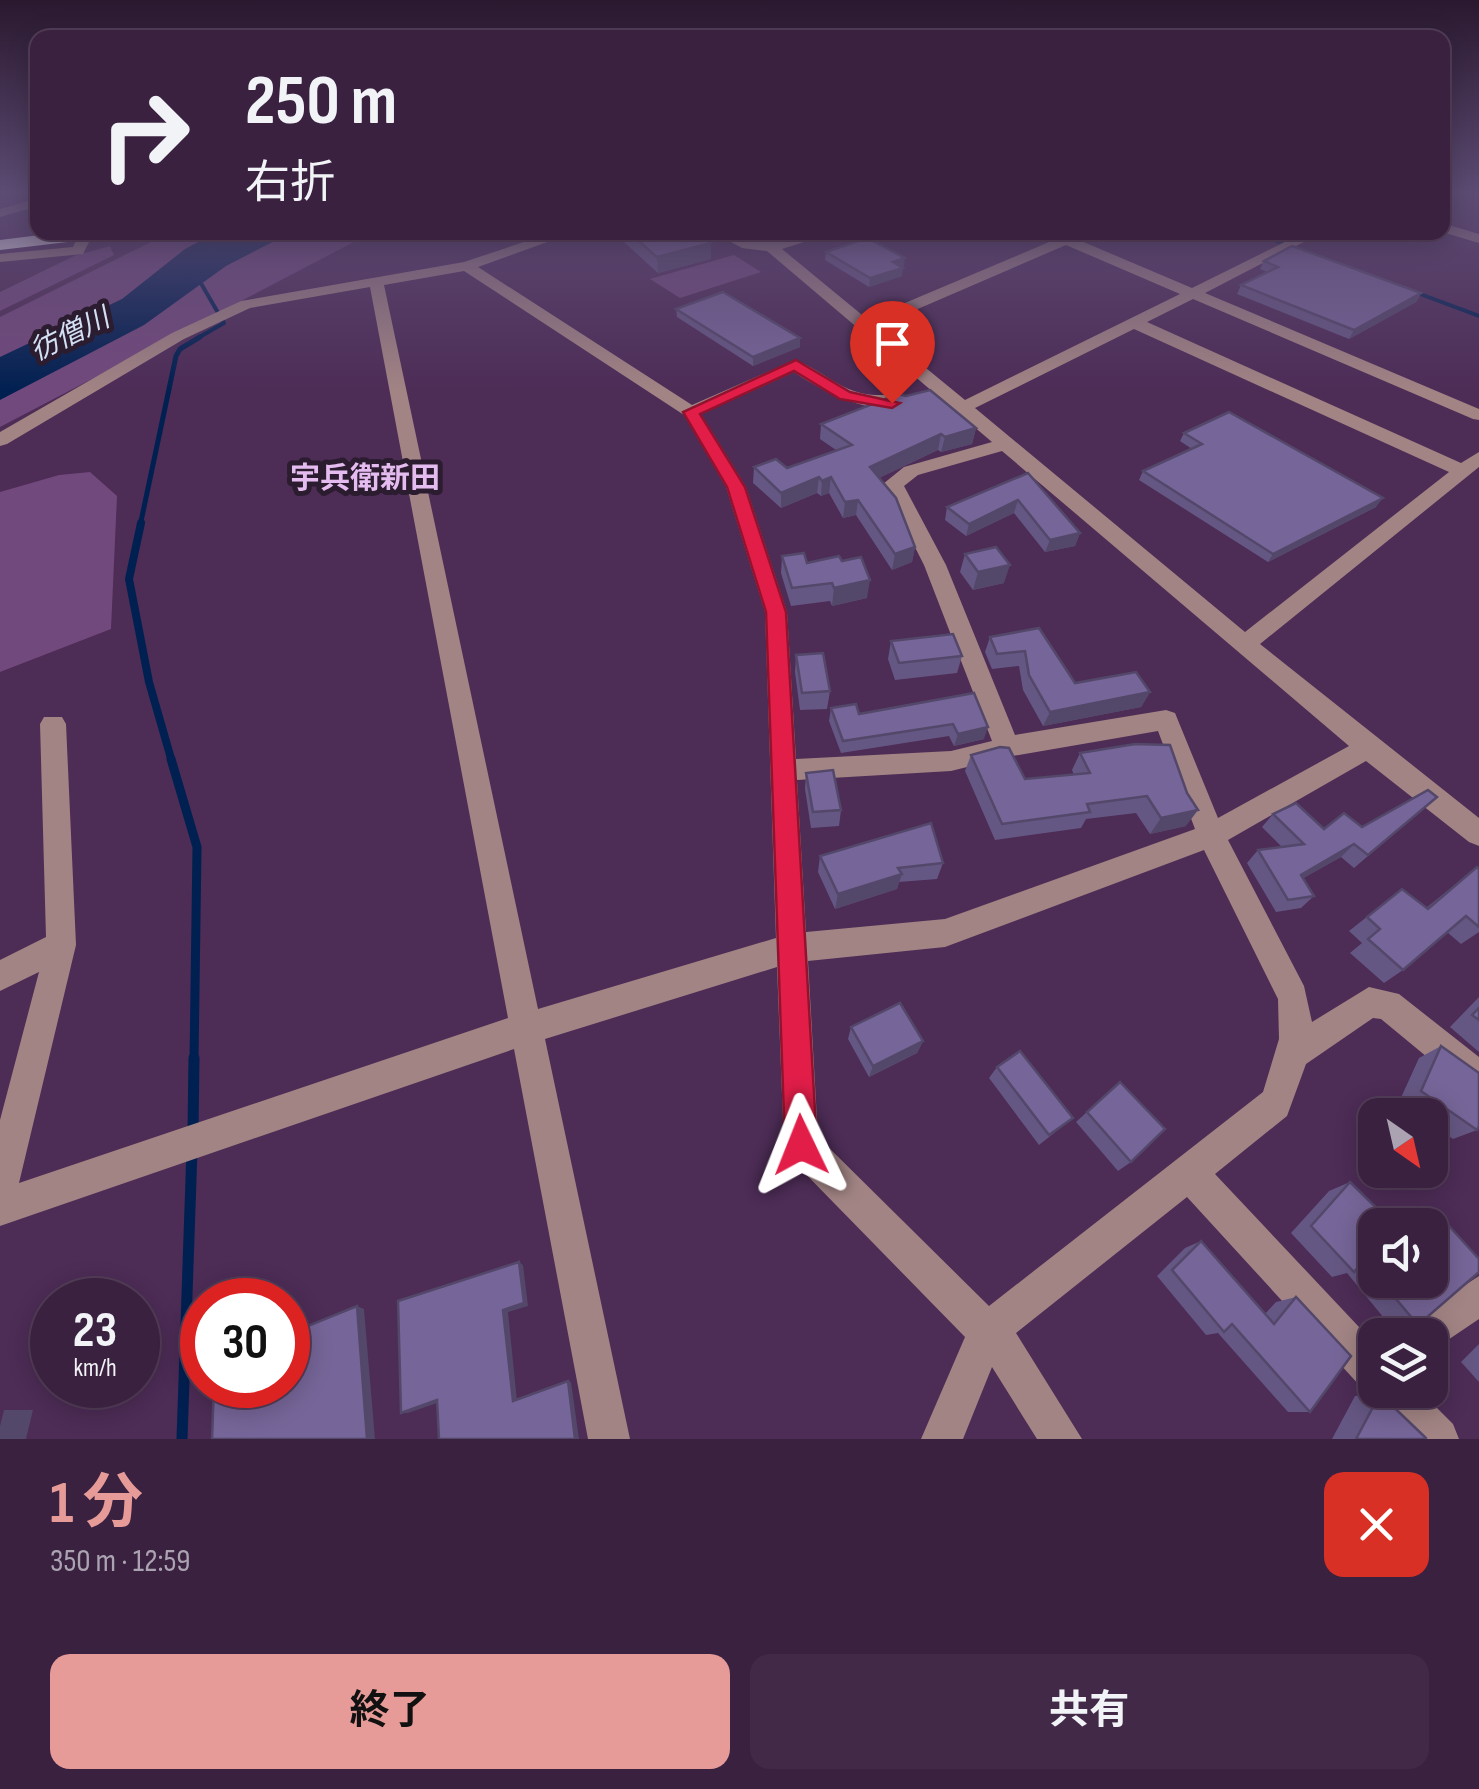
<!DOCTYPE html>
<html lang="ja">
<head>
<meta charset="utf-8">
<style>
  body { margin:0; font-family:"Sofia Sans Condensed","Noto Sans JP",sans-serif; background:#412947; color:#f1f3f6; height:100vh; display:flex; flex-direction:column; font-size:38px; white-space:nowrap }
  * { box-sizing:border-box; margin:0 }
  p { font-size:32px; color:#aba3b1 }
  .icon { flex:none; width:55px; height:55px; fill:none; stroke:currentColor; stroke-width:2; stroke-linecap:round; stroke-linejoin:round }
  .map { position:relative; height:1439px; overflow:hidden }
  .sheet { display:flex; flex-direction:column; background:#3a2140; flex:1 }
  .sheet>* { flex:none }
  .top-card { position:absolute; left:30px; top:30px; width:1420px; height:210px; border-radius:20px; box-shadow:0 5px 25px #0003,0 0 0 2px #543e59; background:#3a2140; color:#f1f3f6; overflow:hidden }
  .needle { width:65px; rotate:146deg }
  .fabs { position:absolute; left:1358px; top:1098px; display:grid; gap:20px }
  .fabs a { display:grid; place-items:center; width:90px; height:90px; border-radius:20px; background:#3a2140; box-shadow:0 5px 25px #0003,0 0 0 2px #543e59; font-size:50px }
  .speed { position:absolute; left:30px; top:1278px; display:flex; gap:20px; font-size:50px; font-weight:700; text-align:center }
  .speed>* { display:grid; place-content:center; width:130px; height:130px; border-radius:50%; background:#3a2140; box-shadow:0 5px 25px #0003,0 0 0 2px #543e59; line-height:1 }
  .speed small { font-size:25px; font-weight:400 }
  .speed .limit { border:15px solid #d22; background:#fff; color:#111 }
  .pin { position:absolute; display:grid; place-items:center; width:85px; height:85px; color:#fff; margin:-102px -42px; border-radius:50% 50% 50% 0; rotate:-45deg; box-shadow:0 0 10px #0007 }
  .pin .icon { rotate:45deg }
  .me { position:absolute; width:110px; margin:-55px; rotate:358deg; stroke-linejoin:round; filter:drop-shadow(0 0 8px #0008) }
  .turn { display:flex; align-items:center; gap:35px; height:210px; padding:0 50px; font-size:45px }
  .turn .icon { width:130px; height:130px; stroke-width:2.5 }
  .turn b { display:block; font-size:70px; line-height:85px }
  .round { display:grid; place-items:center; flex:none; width:105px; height:105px; border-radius:20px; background:#412947 }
  .headline { display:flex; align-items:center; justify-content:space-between; height:170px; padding:0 50px }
  h1 { font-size:60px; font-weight:700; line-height:75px; color:#e69b98 }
  .cta { display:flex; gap:20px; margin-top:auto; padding:20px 50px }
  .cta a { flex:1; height:115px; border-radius:20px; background:#e69b98; color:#111; font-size:40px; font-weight:700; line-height:115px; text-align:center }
  .cta a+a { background:#412947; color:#f1f3f6 }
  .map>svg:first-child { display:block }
</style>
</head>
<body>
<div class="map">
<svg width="1479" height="1439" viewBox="0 0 1479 1439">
  <rect width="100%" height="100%" fill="#4d2c56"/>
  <g fill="#72497d">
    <path d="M169,233H371L0,427V317Z"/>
    <path d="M110,246L114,255L0,311V292L74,256Z"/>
    <path d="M734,255L761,272L680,298L650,279Z"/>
    <path d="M90,472L117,496L111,629L0,672V492L59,475Z"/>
  </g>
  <path fill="#002051" d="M243,233H290L226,266L144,325L0,400V362L163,280Z"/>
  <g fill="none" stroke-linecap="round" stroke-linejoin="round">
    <g stroke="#002051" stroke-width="4">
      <path d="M1253,232L1291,247"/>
      <path d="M188,261L224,323L196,339"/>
      <path d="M1412,291L1479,316"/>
    </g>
    <path stroke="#002051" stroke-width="5" d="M140,526L176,356L180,349L200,337"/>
    <path stroke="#002051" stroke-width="8" d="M141,523L129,579L149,682L172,762"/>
    <path stroke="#002051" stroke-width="9" d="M171,759L197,847L194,1061"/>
    <g stroke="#002051" stroke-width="11">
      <path d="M193,1131L194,1058"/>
      <path d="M182,1439L192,1150"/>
    </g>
    <path fill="#002051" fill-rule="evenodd" d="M217,232H251L205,261L142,311L0,379V357L122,299L185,249Z"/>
    <g fill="#a28484" fill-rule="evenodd">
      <path d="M38,198V206L0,217V209Z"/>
      <path d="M1442,223L1479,234V243L1442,232Z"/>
      <path d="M554,232H575L478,267L692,405L795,360C818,368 836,387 861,393C878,398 903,391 916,401C885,424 821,391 794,372L701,414L746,487L787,612L796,759L951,751L992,741L924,565L883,484L904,467L992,442L767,251L742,248L713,232H730L757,242L747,232H762L774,242L813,232H835L782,249L867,319L1054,240L1041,232H1060L1192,288L1305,232H1323L1205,293L1479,409V420L1473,419L1193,299L1147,322L1461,463L1479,452V467L1260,644L1479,818V846L1469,842L1366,761L1228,840L1304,986L1312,1022L1369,987L1399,994L1479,1057V1095L1467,1090L1381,1019L1373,1018L1306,1064L1287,1116L1215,1174L1375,1344V1390H1419L1453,1424L1459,1439H1409L1377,1404L1371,1392L1361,1387L1187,1197L1016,1333L1082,1439H1037L992,1367L963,1439H921L965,1337L789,1157L784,1145L777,967L545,1039L630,1439H588L514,1049L0,1226V1120L39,972L0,991V960L46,937L40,724L44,717H62L66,724L76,945L19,1183L508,1018L370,287L250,308L184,339L7,444L0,446V432L172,333L241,301L464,262ZM1066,245L1180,294L965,400L876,327ZM464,271L684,415L726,487L765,612L776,938L538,1009L384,285ZM1134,329L1449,472L1245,632L975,408ZM1002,451L1349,746L1218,818L1175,713L1166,710L1015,735L946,565L904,486L918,475ZM1158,731L1195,829L945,919L806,932L797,780L951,771L1007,757ZM1204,850L1278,999L1279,1039L1263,1092L989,1306L818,1137L808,961L945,947Z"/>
      <path d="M77,239L89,242L83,254L0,262V254L73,247Z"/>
      <path d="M1479,1276V1319L1430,1352V1335H1404L1410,1321Z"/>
    </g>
    <path fill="#fcfcfc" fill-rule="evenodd" d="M64,232H118L110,237L0,250V240Z"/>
  </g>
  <g fill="#655783">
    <path d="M613,232H703L700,235L711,259L658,273Z"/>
    <path d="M826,252L904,266L901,267L902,276L869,287L825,260Z"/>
    <path d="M1264,261L1421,293L1416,302L1349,339L1237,294L1241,285L1268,272L1260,269Z"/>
    <path d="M676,309L800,338V347L753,366L677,317Z"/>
    <path d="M821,424L976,428L972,444L941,452L938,450L879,478L915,547L912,562L892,570L856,515L843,518L829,493L821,496L817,493L781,508L753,483L754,467L787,468L836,450L820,439Z"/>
    <path d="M1184,433L1376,507L1268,562L1139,480L1143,471L1192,449L1180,441Z"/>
    <path d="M1028,473L1080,533L1075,546L1045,552L1014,513L966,536L945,520L947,507Z"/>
    <path d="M965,554L1004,583L973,590L960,572Z"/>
    <path d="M782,556L867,598L832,606L830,601L791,606L781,573Z"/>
    <path d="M1039,628L1075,683L1150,692L1141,707L1043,726L1023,690L1019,666L992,669L985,652L990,637Z"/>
    <path d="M891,641L962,656L957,673L895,680L888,659Z"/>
    <path d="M796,655L830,691L827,709L800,710L795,672Z"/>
    <path d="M974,693L984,739L954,746L949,736L841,753L829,721L831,708L859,714Z"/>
    <path d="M1135,744L1186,826L1150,834L1136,813L1086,819L1081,828L995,840L965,771L971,755L1025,779L1074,775L1072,770L1080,753Z"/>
    <path d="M806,773L841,810L839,826L811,828L805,789Z"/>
    <path d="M1437,797L1354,868L1341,857L1303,878L1314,896L1301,908L1276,912L1247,863L1258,850L1282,847L1262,827L1273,814L1324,829L1362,827Z"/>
    <path d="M820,856L943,863L937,879L899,882L897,889L835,909L818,872Z"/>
    <path d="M1477,867L1479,869V932L1461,944L1447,932L1403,970L1384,983L1350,953L1362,943L1349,931L1402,889L1426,908Z"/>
    <path d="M1479,997V1052L1450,1027Z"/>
    <path d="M851,1027L923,1041L917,1053L869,1077L848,1039Z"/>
    <path d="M1441,1046L1477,1130L1453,1139L1430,1123V1115H1418L1399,1102L1419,1058Z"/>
    <path d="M997,1067L1073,1118L1039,1145L989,1078Z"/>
    <path d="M1120,1082L1131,1162L1118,1171L1076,1122Z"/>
    <path d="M1350,1182L1394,1225H1375V1280H1430V1225H1414L1440,1216L1479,1259V1272L1418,1325L1393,1329L1347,1273L1332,1277L1291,1233L1329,1191Z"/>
    <path d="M1201,1241L1265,1314L1276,1302L1296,1297L1310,1412H1288L1218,1333L1206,1335L1157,1276L1185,1248Z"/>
    <path d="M1479,1344V1382L1461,1362Z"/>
    <path d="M1380,1394L1426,1439H1332L1355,1396Z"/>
  </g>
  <g fill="#53476a">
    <path d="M711,243V259L658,273L657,257Z"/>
    <path d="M905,258L904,266L892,270L893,262Z"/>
    <path d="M903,268L902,276L869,287L870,278Z"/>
    <path d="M1421,293L1416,302L1349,339L1354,330Z"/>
    <path d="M800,338V347L753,366V357Z"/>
    <path d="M976,428L972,444L941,452L945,437Z"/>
    <path d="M941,434L938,450L868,483L870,467Z"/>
    <path d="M819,477L817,493L781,508V493Z"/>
    <path d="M831,477L829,493L821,496L822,481Z"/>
    <path d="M1383,498L1376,507L1268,562L1273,554Z"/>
    <path d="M858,500L856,515L843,518L845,502Z"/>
    <path d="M1018,500L1014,513L966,536L969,524Z"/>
    <path d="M1080,533L1075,546L1045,552L1050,540Z"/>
    <path d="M915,547L912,562L892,570L895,554Z"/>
    <path d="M1010,565L1004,583L973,590L978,572Z"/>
    <path d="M870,580L867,598L832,606L834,588Z"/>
    <path d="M1150,692L1141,707L1043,726L1050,712Z"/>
    <path d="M988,727L984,739L954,746L958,734Z"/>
    <path d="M1198,810L1186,826L1150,834L1161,818Z"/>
    <path d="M1354,844L1341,857L1288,887L1301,875Z"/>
    <path d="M902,874L897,889L835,909L838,894Z"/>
    <path d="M923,1041L917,1053L869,1077L873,1066Z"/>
    <path d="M519,1262L523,1265L528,1306L508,1312L517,1401H513L503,1310Z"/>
    <path d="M357,1306L364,1309L375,1439H367Z"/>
    <path d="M568,1381L571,1382L579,1439H575Z"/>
    <path d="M437,1400L443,1401L408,1413H401Z"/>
    <path d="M4,1410H33L26,1439H0V1426Z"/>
  </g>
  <g fill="#766598" stroke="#53476a" stroke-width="2.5">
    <path d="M628,232H697L711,243L657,257Z"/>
    <path d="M867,238L905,258L893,262L903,268L870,278L826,252Z"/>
    <path d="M1292,246L1421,293L1354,330L1241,285L1278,267L1264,261Z"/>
    <path d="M723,292L800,338L753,357L676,309Z"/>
    <path d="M930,390L976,428L945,437L941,434L870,467L896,498L915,547L895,554L858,500L845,502L831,477L822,481L819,477L781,493L754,467L776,459L787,468L852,445L821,424L898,394L906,396Z"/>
    <path d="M1229,412L1383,498L1273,554L1143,471L1202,444L1184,433Z"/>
    <path d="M1028,473L1080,533L1050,540L1018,500L969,524L947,507Z"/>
    <path d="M996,547L1010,565L978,572L965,554Z"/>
    <path d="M804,553L807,563L839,556L842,561L861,557L870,580L834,588L832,583L792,588L782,556Z"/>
    <path d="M1039,628L1075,683L1136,672L1150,692L1050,712L1029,675L1025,651L997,654L990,637Z"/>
    <path d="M953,634L962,656L899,663L891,641Z"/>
    <path d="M823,653L830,691L802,693L796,655Z"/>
    <path d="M974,693L988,727L958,734L953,724L843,741L831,708L856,704L859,714Z"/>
    <path d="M1135,744L1170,745L1187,793L1198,810L1161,818L1147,796L1087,804L1090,812L1002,824L971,755L1000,747L1009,748L1025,779L1090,773L1080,753Z"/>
    <path d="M833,770L841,810L813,812L806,773Z"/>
    <path d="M1428,790L1437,797L1368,855L1354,844L1301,875L1314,896L1288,900L1258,850L1304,844L1273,814L1296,803L1324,829L1344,813L1362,827Z"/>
    <path d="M931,823L943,863L898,868L902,874L838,894L820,856Z"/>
    <path d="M1477,867L1479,869V927L1466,916L1403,970L1368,939L1380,929L1367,917L1402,889L1428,909Z"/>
    <path d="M900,1003L923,1041L873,1066L851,1027Z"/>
    <path d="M1479,1008V1020L1472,1015Z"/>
    <path d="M1441,1046L1479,1073V1126L1477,1130L1421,1091Z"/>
    <path d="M1020,1051L1073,1118L1049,1135L997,1067Z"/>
    <path d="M1120,1082L1165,1129L1131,1162L1087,1112Z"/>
    <path d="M1350,1182L1394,1225H1375V1274L1364,1260L1354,1272L1311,1226Z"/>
    <path d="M1440,1216L1479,1259V1272L1418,1325L1380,1280H1430L1429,1225Z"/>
    <path d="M1201,1241L1274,1324L1296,1297L1351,1356L1310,1412L1232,1324L1224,1332L1172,1270Z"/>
    <path d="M519,1262L524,1303L503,1310L513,1401L568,1381L575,1439H439L437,1400L401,1413L398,1301Z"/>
    <path d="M357,1306L367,1439H212L214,1385H288V1334Z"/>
    <path d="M1380,1394L1426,1438V1439H1356Z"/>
  </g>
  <linearGradient id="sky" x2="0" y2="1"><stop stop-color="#2a182f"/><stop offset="0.49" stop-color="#5c4b73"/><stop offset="1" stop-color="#5c4b73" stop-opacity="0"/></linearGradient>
  <rect width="1479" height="393" fill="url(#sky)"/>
  <path fill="#e11d48" stroke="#92132f" stroke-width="2.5" d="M796,360L850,392L900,403L892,408L840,399L794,371L700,414L745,487L786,612L817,1145L812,1156L801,1161L790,1156L785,1145L766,612L727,487L683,412Z"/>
  <g text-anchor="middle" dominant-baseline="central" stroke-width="10" stroke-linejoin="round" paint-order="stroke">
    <g font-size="28" font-style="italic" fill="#d4e1f5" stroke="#2b1c2f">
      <text transform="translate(70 335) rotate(-26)">彷僧川</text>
    </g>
    <g font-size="30" font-weight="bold" fill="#e4bcef" stroke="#2b1c2f">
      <text x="365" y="479">宇兵衛新田</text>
    </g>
  </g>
</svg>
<div class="fabs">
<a><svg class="needle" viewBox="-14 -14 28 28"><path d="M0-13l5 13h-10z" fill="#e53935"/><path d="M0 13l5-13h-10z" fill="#aba3b1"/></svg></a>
<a><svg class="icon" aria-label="sound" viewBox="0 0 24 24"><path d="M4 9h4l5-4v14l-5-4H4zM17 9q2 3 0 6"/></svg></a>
<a><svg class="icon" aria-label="layers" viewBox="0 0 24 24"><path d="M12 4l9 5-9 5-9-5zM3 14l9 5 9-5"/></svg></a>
</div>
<div class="speed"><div>23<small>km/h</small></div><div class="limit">30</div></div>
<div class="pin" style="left:892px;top:403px;background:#d93025"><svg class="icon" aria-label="arrive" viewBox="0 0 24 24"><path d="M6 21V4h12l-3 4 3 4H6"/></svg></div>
<svg class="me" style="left:801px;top:1145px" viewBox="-20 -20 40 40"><path d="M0-17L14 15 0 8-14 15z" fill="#e11d48" stroke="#fff" stroke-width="4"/></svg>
<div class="top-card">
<div class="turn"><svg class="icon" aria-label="right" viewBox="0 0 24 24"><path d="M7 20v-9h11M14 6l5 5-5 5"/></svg><div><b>250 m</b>右折</div></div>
</div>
</div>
<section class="sheet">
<div class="headline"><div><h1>1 分</h1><p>350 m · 12:59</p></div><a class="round" style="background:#d93025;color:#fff"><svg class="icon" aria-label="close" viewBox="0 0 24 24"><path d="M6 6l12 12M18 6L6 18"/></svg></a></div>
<div class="cta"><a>終了</a><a>共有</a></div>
</section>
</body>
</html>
